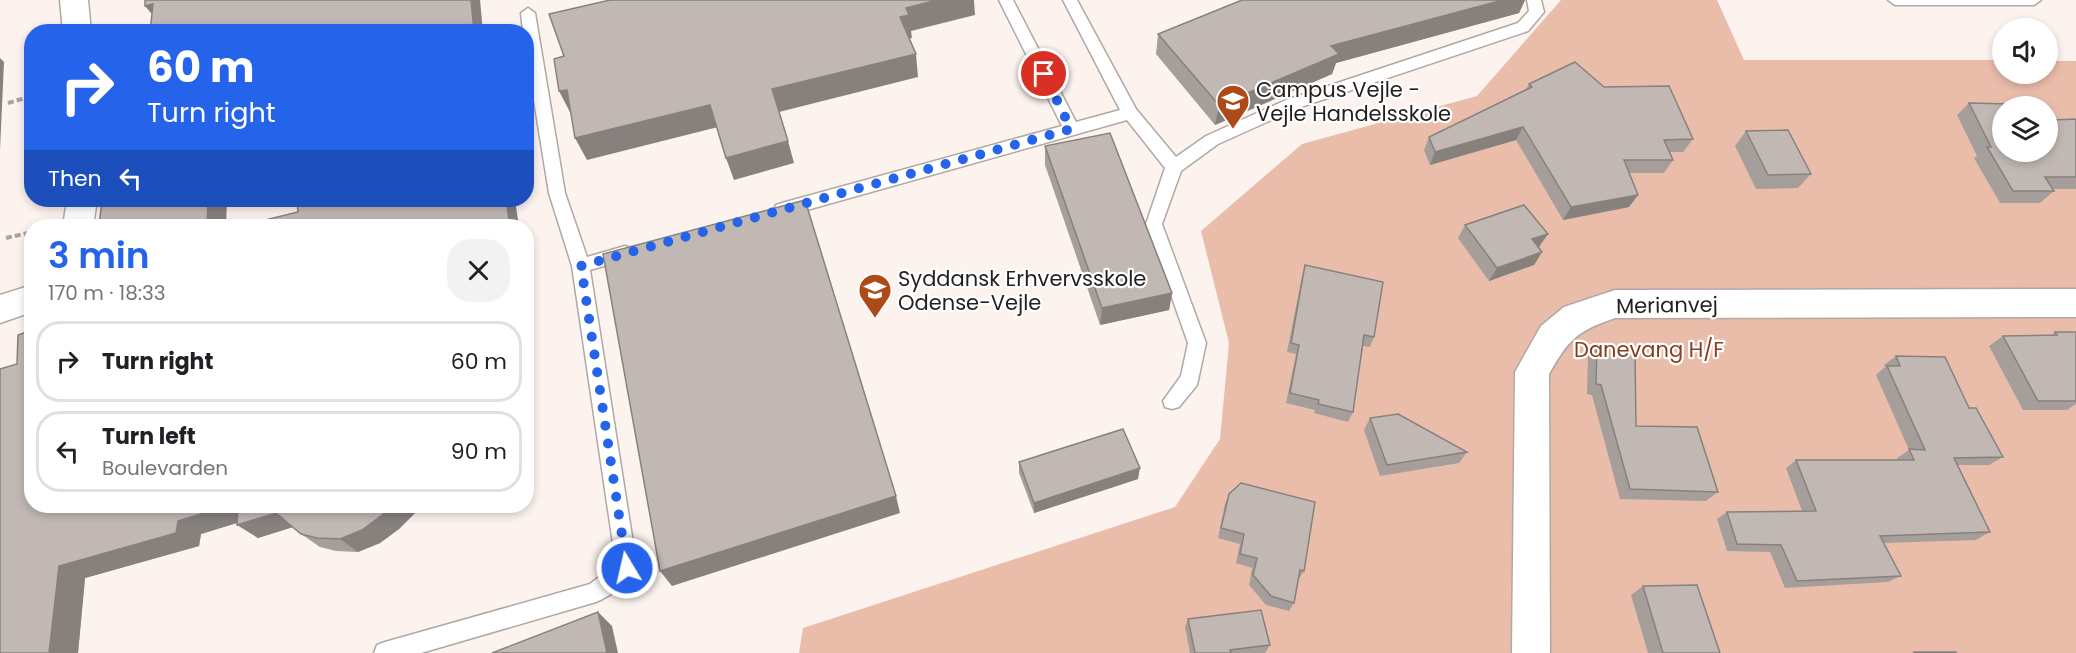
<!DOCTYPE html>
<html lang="en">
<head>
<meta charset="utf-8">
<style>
  body { margin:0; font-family:Poppins,sans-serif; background:#f2f2f2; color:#202124; height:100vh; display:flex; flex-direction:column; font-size:22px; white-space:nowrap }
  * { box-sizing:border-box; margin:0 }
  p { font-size:20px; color:#757577 }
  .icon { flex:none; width:33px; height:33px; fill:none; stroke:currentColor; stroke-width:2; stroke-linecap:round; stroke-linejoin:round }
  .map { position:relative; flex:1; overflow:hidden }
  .drawer { position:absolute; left:24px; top:219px; width:510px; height:294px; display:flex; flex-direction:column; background:#fff; border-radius:24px; box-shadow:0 3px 9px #0003 }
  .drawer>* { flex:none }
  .top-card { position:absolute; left:24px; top:24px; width:510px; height:183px; border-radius:24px; box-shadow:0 3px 9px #0003; background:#2563eb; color:#fff; overflow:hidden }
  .buttons { position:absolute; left:1992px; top:18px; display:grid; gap:12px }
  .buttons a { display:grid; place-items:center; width:66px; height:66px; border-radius:50%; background:#fff; box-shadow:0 3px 9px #0003; font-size:30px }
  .pin { position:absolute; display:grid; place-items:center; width:51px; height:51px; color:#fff; margin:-26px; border:3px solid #fff; border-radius:50%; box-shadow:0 2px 6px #0007 }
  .me { position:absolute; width:66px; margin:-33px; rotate:351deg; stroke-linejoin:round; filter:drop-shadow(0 0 4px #0008) }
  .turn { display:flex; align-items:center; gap:21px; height:126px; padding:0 24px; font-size:27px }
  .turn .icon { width:78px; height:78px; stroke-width:2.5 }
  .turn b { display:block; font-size:42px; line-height:51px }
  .then { display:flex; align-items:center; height:57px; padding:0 24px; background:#0003; gap:12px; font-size:22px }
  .round { display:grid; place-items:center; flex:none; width:63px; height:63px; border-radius:24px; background:#f2f2f2 }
  .headline { display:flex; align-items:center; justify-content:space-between; height:102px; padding:0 24px }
  h1 { font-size:36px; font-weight:600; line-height:45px; color:#2563eb }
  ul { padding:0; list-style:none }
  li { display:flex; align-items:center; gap:18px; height:81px; margin:0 12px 9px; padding:0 12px; border:3px solid #e0e0e0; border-radius:24px }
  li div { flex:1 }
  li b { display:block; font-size:22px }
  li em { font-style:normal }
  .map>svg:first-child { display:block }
</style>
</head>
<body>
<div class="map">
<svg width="2076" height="653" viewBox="0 0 2076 653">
  <rect width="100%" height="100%" fill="#fcf3ef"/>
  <path fill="#eabdab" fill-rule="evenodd" d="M1561,0H1717L1744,60H2002V74H2048V61H2076V653H799L803,628L1175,507L1220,439L1229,343L1201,231L1302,144L1477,96ZM2002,106H2048V152H2002Z"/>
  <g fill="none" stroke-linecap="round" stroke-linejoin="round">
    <g stroke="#b1a8a4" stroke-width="3">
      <g id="service">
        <path d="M999,0H1013L1076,122L1120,110L1063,0H1077L1136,109L1176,157L1206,136L1286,100L1518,23L1529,11L1527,0H1541L1544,12L1528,31L1298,108L1218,144L1181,171L1162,224L1206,343L1197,385L1179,407L1172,409L1165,407L1163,401L1181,376L1188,343L1146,224L1165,168L1127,120L782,217L776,215L774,210L776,205L782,203L1062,126Z"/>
        <path d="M1888,0H2041L2034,5H1895Z"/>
        <path d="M528,8L535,13L565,193L587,257L625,246L631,248L634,253L631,258L590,270L637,568C631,582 610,596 596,602L421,653H374L377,645L385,642L590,584L616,564L572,266L549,193L526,51V32H523L521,13Z"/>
      </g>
    </g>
    <g stroke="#b1a8a4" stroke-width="3">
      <g id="minor">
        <path d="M60,0H88L91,32H63Z"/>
        <path d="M67,200H97L93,226H63Z"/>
        <path d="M32,285V312L0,323V295Z"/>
        <path d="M2076,289V317L1615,318C1577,331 1569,339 1549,374L1550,653H1512L1515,372L1541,326L1564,307L1615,290Z"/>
      </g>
    </g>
    <g stroke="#a9a29f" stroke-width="4" stroke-dasharray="6 3" stroke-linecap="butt">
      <path d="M8,103L32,96"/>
      <path d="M6,238L32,232"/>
    </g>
    <use href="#service" fill="#fff" fill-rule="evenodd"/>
    <use href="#minor" fill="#fff" fill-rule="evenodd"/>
  </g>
  <g fill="#a69e9b">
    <path d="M1242,0H1525L1519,13L1336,63L1332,74L1215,125L1156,54L1158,34Z"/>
    <path d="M1529,84L1604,87L1693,139L1683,152H1670L1673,160L1664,173H1629L1638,195L1629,207L1563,220L1516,140L1430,165L1424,150L1429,137L1526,89Z"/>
    <path d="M1969,103L2002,106L2054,120H2076V189H2053L2054,191L2040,203H2000L1974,158L1977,156L1957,115Z"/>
    <path d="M1746,131L1811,174L1798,188L1756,189L1735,146Z"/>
    <path d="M1045,146L1172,293L1169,310L1100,325L1045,165Z"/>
    <path d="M1465,225L1539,247L1542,252L1534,265L1489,281L1458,238Z"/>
    <path d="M1305,265L1374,337L1370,347L1363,346L1353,412L1348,422L1314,413L1315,410L1286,403L1296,354L1287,352L1302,276Z"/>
    <path d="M2055,332H2076V404L2067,410H2023L1989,346L2003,336H2050Z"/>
    <path d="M1597,345L1636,426L1718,492L1706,501L1620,499L1592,395L1587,394L1588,355Z"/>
    <path d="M1896,356L1969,408L2003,457L1989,465H1958L1990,532L1976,540L1884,543L1901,576L1888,582L1785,588L1770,552L1727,551L1717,519L1727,512L1802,511L1786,468L1796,460H1898L1897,458L1909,450L1876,375L1885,367L1884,365Z"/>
    <path d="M17,364L32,506L415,513L399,529L380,543L358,552L336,551L320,547L301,534L293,527L258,538L237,523L201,534L199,546L85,578L78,653H0Z"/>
    <path d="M1370,418L1467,452L1459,463L1380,476L1364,430Z"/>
    <path d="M1019,462L1138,479L1034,513L1019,473Z"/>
    <path d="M1229,494L1304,571L1298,580L1294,603L1289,611L1266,605L1249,585L1252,568L1236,563L1240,544L1218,538L1225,504Z"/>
    <path d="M1643,586L1720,653H1648L1631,595Z"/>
    <path d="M1188,619L1270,645L1265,653H1190L1185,627Z"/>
  </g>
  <g fill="#87817e">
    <path d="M471,0H480L483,32H474Z"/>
    <path d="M937,0H974L975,15L911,31L912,38L904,40L900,17L906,8Z"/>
    <path d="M1503,0H1525L1519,13L1336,63L1332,74L1215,125L1219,105L1331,46Z"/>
    <path d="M153,4L162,26L145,6Z"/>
    <path d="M916,54L918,77L779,112L772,89Z"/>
    <path d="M0,58L4,62L0,150Z"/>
    <path d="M567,90L571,114L559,91Z"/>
    <path d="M710,105L718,127L587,160L575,138Z"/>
    <path d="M1523,127L1516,140L1430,165L1435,152Z"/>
    <path d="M788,141L794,163L734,180L726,158Z"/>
    <path d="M1638,195L1629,207L1563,220L1571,207Z"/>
    <path d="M208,200H227L226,226H207Z"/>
    <path d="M506,200H515L519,226H510Z"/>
    <path d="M1548,234L1539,247L1524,252L1532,239Z"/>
    <path d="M1542,252L1534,265L1489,281L1497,268Z"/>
    <path d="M1172,293L1169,310L1100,325L1102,308Z"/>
    <path d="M1140,468L1138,479L1034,513V503Z"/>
    <path d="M896,496L900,513L672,586L660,571Z"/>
    <path d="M227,506H243L259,516L201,534L199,546L85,578L78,653H49L59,566L178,521Z"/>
    <path d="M392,506H419L415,513L399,529L380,543L358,552L340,539Z"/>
    <path d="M276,513L296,526L258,538L237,525Z"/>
    <path d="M598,612L612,626L618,653H607Z"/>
  </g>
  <g fill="#c1b8b4" stroke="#87817e" stroke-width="1.5">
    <path d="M145,0H471L474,32H150L153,4L145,6Z"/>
    <path d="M610,0H937L906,8L909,15L900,17L916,54L772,89L788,141L726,158L710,105L575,138L567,90L559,91L554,59L564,56L549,14Z"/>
    <path d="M1242,0H1503L1331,46L1339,54L1219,105L1158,34Z"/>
    <path d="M1575,62L1604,87L1669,86L1693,139L1664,140L1673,160H1624L1638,195L1571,207L1523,127L1435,152L1429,137L1532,87L1529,84Z"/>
    <path d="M1969,103L2009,104L2011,106H2002V152H2048V109L2054,120L2075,119L2076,120V177H2045L2054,191H2013L1987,147H1991Z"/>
    <path d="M1788,130L1811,174L1768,175L1746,131Z"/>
    <path d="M1110,133L1172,293L1102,308L1045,146Z"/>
    <path d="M102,200H208L207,226H99Z"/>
    <path d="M297,200H506L510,226H241L298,212Z"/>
    <path d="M805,200L896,496L660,571L603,254Z"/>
    <path d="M1524,205L1548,234L1532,239L1542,252L1497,268L1465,225Z"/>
    <path d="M1305,265L1383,282L1374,337L1364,335L1353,412L1318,404L1319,400L1290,393L1299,345L1291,343Z"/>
    <path d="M32,330V506H227L178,521L176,533L59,566L49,653H0V369L17,364L18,335Z"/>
    <path d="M2055,332H2076V401H2038L2003,336L2057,335Z"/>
    <path d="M1597,345L1635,353L1636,426L1697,427L1718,492L1630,489L1601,385L1596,384Z"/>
    <path d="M1896,356L1945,357L1969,408H1976L2003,457L1954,458L1990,532L1880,536L1901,576L1797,581L1781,545L1737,544L1727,512L1816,511L1796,460H1914L1909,449L1925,450L1887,366H1900Z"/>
    <path d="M1398,414L1467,452L1387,465L1370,418Z"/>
    <path d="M1123,429L1140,468L1034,503L1019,462Z"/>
    <path d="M1241,483L1315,502L1304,571L1300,570L1294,603L1271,596L1253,575L1257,558L1240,554L1244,534L1221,528L1229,494Z"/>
    <path d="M238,506H392L382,515L362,530L340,539L317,538L301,534L276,513L237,525Z"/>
    <path d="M1697,585L1720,653H1663L1643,586Z"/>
    <path d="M1261,610L1270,645L1230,650L1231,653H1195L1188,619Z"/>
    <path d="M598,612L607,653H492Z"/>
    <path d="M1914,652H1956V653H1915Z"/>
  </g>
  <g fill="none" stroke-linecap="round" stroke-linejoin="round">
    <path stroke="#2563eb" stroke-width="10" stroke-dasharray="0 18" d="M627,568L581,266L1071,129L1044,74"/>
  </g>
  <defs>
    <g id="school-pin" transform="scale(1.725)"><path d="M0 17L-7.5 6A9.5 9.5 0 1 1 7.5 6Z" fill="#ae4a17" stroke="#fff"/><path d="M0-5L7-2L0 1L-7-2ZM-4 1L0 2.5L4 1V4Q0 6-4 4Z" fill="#fff"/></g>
    <g id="university-pin" transform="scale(1.725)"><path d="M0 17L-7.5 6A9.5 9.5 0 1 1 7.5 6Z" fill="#ae4a17" stroke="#fff"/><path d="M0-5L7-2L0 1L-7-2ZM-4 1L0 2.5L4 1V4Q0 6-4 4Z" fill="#fff"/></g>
  </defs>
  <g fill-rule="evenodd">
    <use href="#school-pin" x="1233" y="101"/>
    <use href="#university-pin" x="875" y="290"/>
  </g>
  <g text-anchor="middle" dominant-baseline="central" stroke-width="4.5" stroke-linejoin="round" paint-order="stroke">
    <g font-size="21" fill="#221f1e" stroke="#fff" text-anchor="start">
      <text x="1256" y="89">Campus Vejle -<tspan x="1256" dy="24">Vejle Handelsskole</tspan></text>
      <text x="898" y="278">Syddansk Erhvervsskole<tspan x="898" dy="24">Odense-Vejle</tspan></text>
    </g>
    <g font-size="21" fill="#221f1e" stroke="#fff">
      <text transform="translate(1667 305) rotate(-1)">Merianvej</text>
    </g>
    <g font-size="21" fill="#843d1d" stroke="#fff">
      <text x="1649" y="349">Danevang H/F</text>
    </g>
  </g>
</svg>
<div class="buttons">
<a><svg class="icon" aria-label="sound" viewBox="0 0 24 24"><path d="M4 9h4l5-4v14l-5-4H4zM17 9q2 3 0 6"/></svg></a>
<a><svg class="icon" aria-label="layers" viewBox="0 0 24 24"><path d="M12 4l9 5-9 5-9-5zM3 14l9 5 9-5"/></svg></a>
</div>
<div class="pin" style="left:1044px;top:74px;background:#d93025"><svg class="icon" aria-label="arrive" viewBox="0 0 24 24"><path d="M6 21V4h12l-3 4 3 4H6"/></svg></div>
<svg class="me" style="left:627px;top:568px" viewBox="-20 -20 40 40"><circle r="17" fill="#2563eb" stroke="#fff" stroke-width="3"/><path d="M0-11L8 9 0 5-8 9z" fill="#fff"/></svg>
<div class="top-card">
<div class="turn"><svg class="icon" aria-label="right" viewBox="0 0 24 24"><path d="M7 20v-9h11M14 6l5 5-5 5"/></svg><div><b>60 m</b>Turn right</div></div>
<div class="then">Then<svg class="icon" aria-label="left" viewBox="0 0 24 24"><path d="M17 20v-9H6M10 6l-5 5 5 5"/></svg></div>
</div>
<section class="drawer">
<div class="headline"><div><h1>3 min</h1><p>170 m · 18:33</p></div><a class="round"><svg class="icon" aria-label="close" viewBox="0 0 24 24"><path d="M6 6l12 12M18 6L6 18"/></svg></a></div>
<ul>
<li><svg class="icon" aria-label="right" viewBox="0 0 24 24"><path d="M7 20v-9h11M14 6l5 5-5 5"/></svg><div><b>Turn right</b></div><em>60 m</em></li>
<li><svg class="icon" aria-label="left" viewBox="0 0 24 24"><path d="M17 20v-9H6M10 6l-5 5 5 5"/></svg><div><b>Turn left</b><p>Boulevarden</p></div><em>90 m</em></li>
</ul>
</section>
</div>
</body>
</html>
